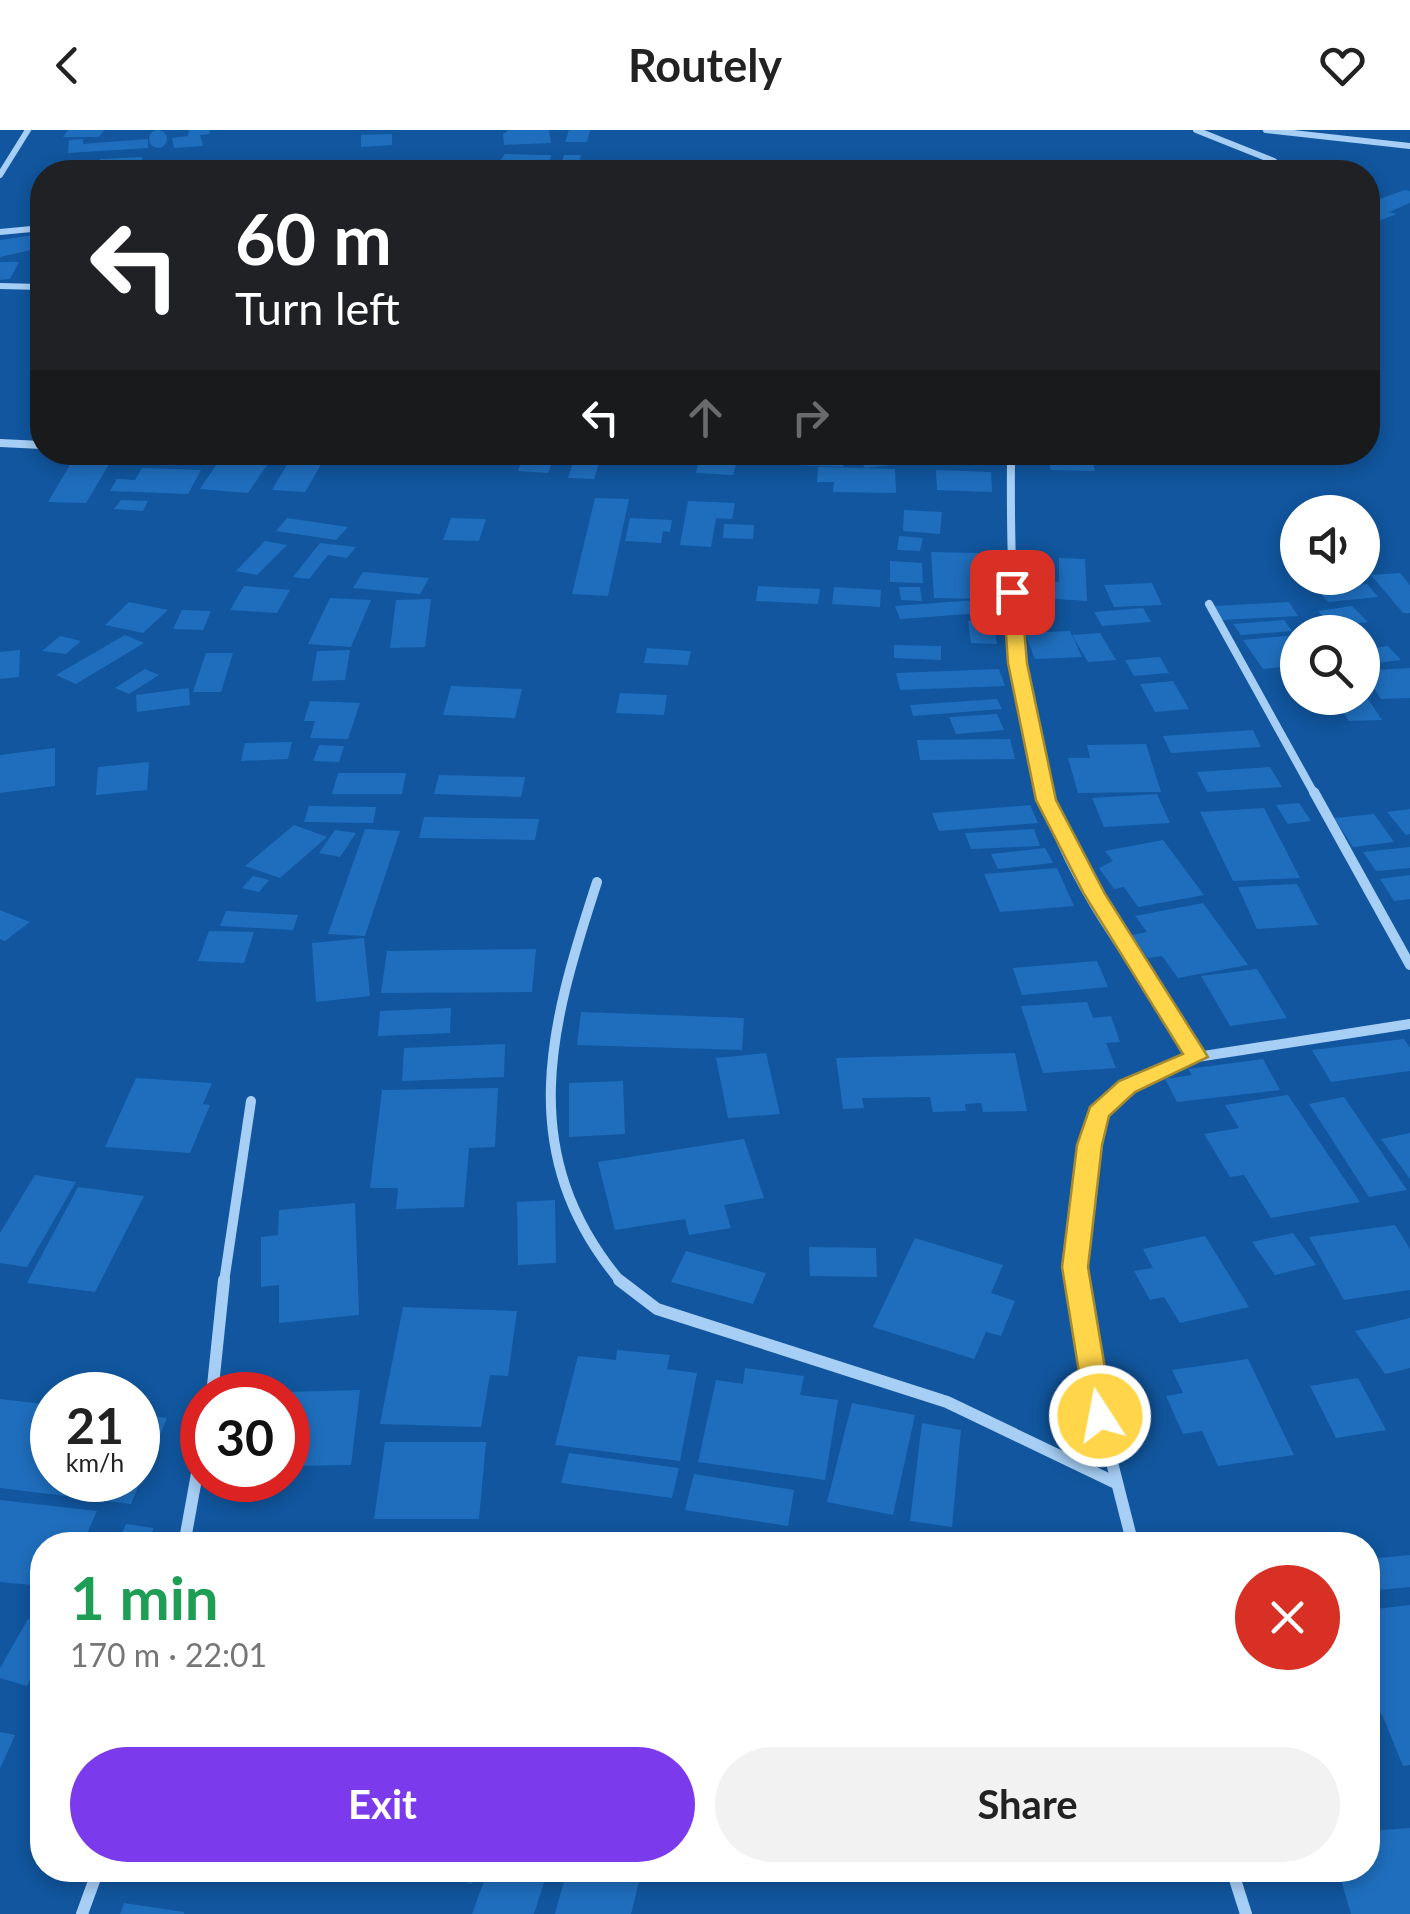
<!DOCTYPE html>
<html lang="en">
<head>
<meta charset="utf-8">
<style>
  body { margin:0; font-family:Lato,sans-serif; background:#f2f2f2; color:#222; height:100vh; display:flex; flex-direction:column; font-size:38px; white-space:nowrap }
  * { box-sizing:border-box; margin:0 }
  p { font-size:32px; color:#767676 }
  .icon { flex:none; width:55px; height:55px; fill:none; stroke:currentColor; stroke-width:2; stroke-linecap:round; stroke-linejoin:round }
  .map { position:relative; flex:1; overflow:hidden }
  .side { position:absolute; left:30px; top:1402px; width:1350px; height:350px; display:flex; flex-direction:column; background:#fff; border-radius:40px; box-shadow:0 5px 15px #0003 }
  .side>* { flex:none }
  .guide { position:absolute; left:30px; top:30px; width:1350px; height:305px; border-radius:40px; box-shadow:0 5px 15px #0003; background:#202124; color:#fff; overflow:hidden }
  .controls { position:absolute; left:1280px; top:365px; display:grid; gap:20px }
  .controls a { display:grid; place-items:center; width:100px; height:100px; border-radius:50%; background:#fff; box-shadow:0 5px 15px #0003; font-size:50px }
  .speed { position:absolute; left:30px; top:1242px; display:flex; gap:20px; font-size:50px; font-weight:700; text-align:center }
  .speed>* { display:grid; place-content:center; width:130px; height:130px; border-radius:50%; background:#fff; box-shadow:0 5px 15px #0003; line-height:1 }
  .speed small { font-size:25px; font-weight:400 }
  .speed .limit { border:15px solid #d22; background:#fff; color:#111 }
  .pin { position:absolute; display:grid; place-items:center; width:85px; height:85px; color:#fff; margin:-42px; border-radius:20px; box-shadow:0 5px 15px #0006 }
  .me { position:absolute; width:110px; margin:-55px; rotate:349deg; stroke-linejoin:round; filter:drop-shadow(0 0 8px #0008) }
  .turn { display:flex; align-items:center; gap:35px; height:210px; padding:0 40px; font-size:45px }
  .turn .icon { width:130px; height:130px; stroke-width:2.5 }
  .turn b { display:block; font-size:70px; line-height:85px }
  .lanes { display:flex; align-items:center; height:95px; padding:0 40px; background:#0003; justify-content:center; gap:50px; direction:ltr }
  .lanes .off { opacity:.35 }
  .round { display:grid; place-items:center; flex:none; width:105px; height:105px; border-radius:52px; background:#f2f2f2 }
  .headline { display:flex; align-items:center; justify-content:space-between; height:170px; padding:0 40px }
  h1 { font-size:60px; font-weight:700; line-height:75px; color:#1e9e55 }
  .action { display:flex; gap:20px; margin-top:auto; padding:20px 40px }
  .action a { flex:1; height:115px; border-radius:60px; background:#7c3aed; color:#fff; font-size:40px; font-weight:700; line-height:115px; text-align:center }
  .action a+a { background:#f2f2f2; color:#222 }
  header { display:flex; justify-content:space-between; align-items:center; height:130px; padding:0 40px; background:#fff; font-size:45px; font-weight:700 }
  .map>svg:first-child { display:block }
</style>
</head>
<body>
<header><svg class="icon" aria-label="back" viewBox="0 0 24 24"><path d="M15 5l-7 7 7 7"/></svg>Routely<svg class="icon" aria-label="heart" viewBox="0 0 24 24"><path d="M12 20l-8-8c-3-5 5-10 8-4 3-6 11-1 8 4z"/></svg></header>
<div class="map">
<svg width="1410" height="1784" viewBox="0 0 1410 1784">
  <rect width="100%" height="100%" fill="#11569e"/>
  <g fill="#1f6ebd">
    <circle cx="158" cy="9" r="9"/>
    <path d="M68,0H104L99,7H63Z"/>
    <path d="M189,0H210L209,4L200,5L203,16L174,18L172,8L188,6Z"/>
    <path d="M509,0H549L551,13L504,15L503,4Z"/>
    <path d="M569,0H590L587,12H565Z"/>
    <path d="M392,4V15L361,17V5Z"/>
    <path d="M83,9V14L148,9V18L68,23L69,10Z"/>
    <path d="M505,24L540,25H551L547,42H492Z"/>
    <path d="M564,25H581L576,42H559Z"/>
    <path d="M142,27L140,42H98L100,29Z"/>
    <path d="M1405,60L1410,61V73L1389,82L1397,84L1381,90L1368,85L1371,74L1368,73Z"/>
    <path d="M41,104L35,119L0,127V110Z"/>
    <path d="M0,132H19L10,149L0,150Z"/>
    <path d="M525,322H556L548,343L518,341Z"/>
    <path d="M823,322L844,327L843,337L770,334L771,324Z"/>
    <path d="M855,322H892L900,334L865,338Z"/>
    <path d="M576,323L602,324L594,349L568,348Z"/>
    <path d="M1046,323H1090L1095,341L1051,340Z"/>
    <path d="M221,328L269,332L248,363L200,359Z"/>
    <path d="M699,329L737,331L733,345L696,343Z"/>
    <path d="M289,331L322,333L305,362L272,360Z"/>
    <path d="M71,333L109,334L86,373L48,372Z"/>
    <path d="M818,337L895,339L896,363L833,362L834,352H817Z"/>
    <path d="M142,338L201,340L188,364L110,361L117,349L135,350Z"/>
    <path d="M936,340L991,342L992,362L937,360Z"/>
    <path d="M595,368L629,369L608,466L572,464Z"/>
    <path d="M121,370L148,371L143,381L114,379Z"/>
    <path d="M688,371L735,373L732,389L716,388L711,417L680,415Z"/>
    <path d="M904,380L942,382L940,404L903,401Z"/>
    <path d="M287,388L348,397L336,410L276,401Z"/>
    <path d="M451,388L486,389L479,411L443,410Z"/>
    <path d="M630,388L672,390L670,402L663,401L661,413L625,411Z"/>
    <path d="M724,394L754,395L753,409L723,408Z"/>
    <path d="M899,406L923,408L920,421L897,420Z"/>
    <path d="M265,411L287,415L257,445L236,441Z"/>
    <path d="M320,413L356,417L347,428L328,425L309,449L293,447Z"/>
    <path d="M931,422L978,423L983,469L934,468Z"/>
    <path d="M1059,428L1085,429L1087,471L1021,467V450L1059,452Z"/>
    <path d="M890,431L922,433L923,453L890,452Z"/>
    <path d="M363,442L429,448L420,464L353,458Z"/>
    <path d="M1400,443L1410,455V483H1403L1371,445Z"/>
    <path d="M1152,453L1162,475L1114,477L1104,455Z"/>
    <path d="M1367,454L1378,467L1328,472L1316,458Z"/>
    <path d="M244,456L290,460L277,483L230,480Z"/>
    <path d="M758,456L820,459L818,474L756,471Z"/>
    <path d="M834,457L881,460L880,477L832,474Z"/>
    <path d="M899,457H920L922,471L901,470Z"/>
    <path d="M330,468L371,470L351,517L308,514Z"/>
    <path d="M431,469L425,517L390,518L396,470Z"/>
    <path d="M976,470L982,483L900,489L895,476Z"/>
    <path d="M129,472L168,480L143,503L105,495Z"/>
    <path d="M1289,472L1298,486L1222,490L1213,476Z"/>
    <path d="M1352,476L1368,492L1332,496L1318,481Z"/>
    <path d="M1143,478L1151,492L1102,496L1094,482Z"/>
    <path d="M182,480L211,481L203,500L173,499Z"/>
    <path d="M1284,490L1292,501L1241,505L1233,494Z"/>
    <path d="M968,491H993L997,514L971,513Z"/>
    <path d="M1070,501L1082,527L1035,529L1025,503Z"/>
    <path d="M1100,503L1116,530L1088,532L1072,505Z"/>
    <path d="M125,505L144,513L76,554L56,545Z"/>
    <path d="M1298,505V535L1263,539L1243,510Z"/>
    <path d="M60,506L81,511L66,524L42,521Z"/>
    <path d="M894,515L941,516V530L894,528Z"/>
    <path d="M1388,516L1401,530L1362,535V520Z"/>
    <path d="M647,518L691,521L688,535L644,533Z"/>
    <path d="M20,520L19,547L0,549V522Z"/>
    <path d="M350,520L345,550L312,551L317,521Z"/>
    <path d="M206,523H233L221,562H193Z"/>
    <path d="M1160,527L1169,543L1134,546L1125,530Z"/>
    <path d="M1410,538V568L1381,569L1363,541Z"/>
    <path d="M145,539L159,545L129,564L115,558Z"/>
    <path d="M999,539L1005,556L900,560L896,543Z"/>
    <path d="M1173,551L1189,579L1155,582L1140,554Z"/>
    <path d="M451,556L522,559L515,588L443,585Z"/>
    <path d="M189,558L190,575L137,582L136,565Z"/>
    <path d="M1362,560L1382,590L1349,591L1334,568H1362Z"/>
    <path d="M620,563L667,565L664,585L616,583Z"/>
    <path d="M997,569L1002,579L913,586L910,575Z"/>
    <path d="M310,571L360,573L348,609L310,608L315,591H304Z"/>
    <path d="M997,584L1004,600L956,604L949,587Z"/>
    <path d="M1253,600L1261,617L1171,623L1163,606Z"/>
    <path d="M1010,609L1015,629L920,630L917,610Z"/>
    <path d="M292,612L288,629L241,631L245,613Z"/>
    <path d="M1146,614L1161,662L1078,663L1068,628H1090L1087,615Z"/>
    <path d="M319,615L344,616L339,632L313,631Z"/>
    <path d="M55,618V656L0,663V625Z"/>
    <path d="M149,632L147,660L96,665L98,637Z"/>
    <path d="M1270,637L1282,657L1207,662L1197,642Z"/>
    <path d="M338,643H406L402,664H332Z"/>
    <path d="M439,645L525,647L521,667L434,664Z"/>
    <path d="M1157,664L1170,693L1104,697L1092,668Z"/>
    <path d="M1299,673L1311,691L1288,694L1276,675Z"/>
    <path d="M1030,675L1038,693L939,701L932,683Z"/>
    <path d="M309,676L376,677L373,693L304,692Z"/>
    <path d="M1264,678L1300,748L1233,751L1200,682Z"/>
    <path d="M1410,679V704L1406,705L1387,682Z"/>
    <path d="M1374,684L1394,712L1353,717L1334,688Z"/>
    <path d="M424,687L539,689L535,710L419,708Z"/>
    <path d="M294,695L327,707L280,748L245,736Z"/>
    <path d="M365,699L400,701L365,806L328,804Z"/>
    <path d="M1034,699L1040,716L971,719L965,703Z"/>
    <path d="M335,700L356,703L340,727L319,723Z"/>
    <path d="M1163,710L1204,765L1138,777L1124,757L1114,759L1099,738L1113,731L1105,721Z"/>
    <path d="M1410,717V738L1376,741L1363,722Z"/>
    <path d="M1045,718L1053,733L998,739L991,724Z"/>
    <path d="M1057,738L1074,776L1000,782L984,744Z"/>
    <path d="M1410,745V769L1394,771L1380,749Z"/>
    <path d="M253,746L269,750L259,762L242,758Z"/>
    <path d="M1297,754L1318,795L1257,799L1238,757Z"/>
    <path d="M1203,773L1248,835L1178,848L1162,826L1148,828L1132,805L1147,802L1135,786Z"/>
    <path d="M0,780L30,792L5,811L0,809Z"/>
    <path d="M226,781L298,785L293,800L220,796Z"/>
    <path d="M209,801L254,802L244,833L198,831Z"/>
    <path d="M364,808L370,866L316,872L312,813Z"/>
    <path d="M536,819L532,862L381,863L387,821Z"/>
    <path d="M1097,831L1108,857L1022,865L1013,838Z"/>
    <path d="M1257,839L1287,888L1230,896L1201,846Z"/>
    <path d="M1087,872L1093,888L1111,886L1120,912L1106,913L1116,938L1043,943L1021,876Z"/>
    <path d="M451,878L450,903L378,906L380,881Z"/>
    <path d="M581,882L744,888L742,920L577,915Z"/>
    <path d="M1404,909L1410,918V941L1331,952L1312,920Z"/>
    <path d="M505,914L504,947L402,951L404,918Z"/>
    <path d="M766,923L780,984L728,988L716,928Z"/>
    <path d="M1015,923L1027,981L983,982L981,973L965,974L966,981L933,982L930,967L862,968L864,978L843,979L836,928Z"/>
    <path d="M1263,929L1280,960L1177,972L1165,949L1192,945L1188,939Z"/>
    <path d="M136,948L212,953L203,974L210,975L190,1023L105,1017Z"/>
    <path d="M623,951L625,1004L569,1007V953Z"/>
    <path d="M498,958L495,1017L469,1018L464,1077L396,1079L398,1058H370L382,960Z"/>
    <path d="M1288,965L1360,1072L1271,1088L1244,1045L1230,1047L1204,1004L1239,998L1225,975Z"/>
    <path d="M1344,967L1407,1060L1369,1067L1309,974Z"/>
    <path d="M1410,1003V1049L1381,1009Z"/>
    <path d="M744,1009L764,1068L724,1075L731,1098L689,1105L685,1089L615,1100L598,1032Z"/>
    <path d="M35,1045L76,1052L27,1137L0,1133V1103Z"/>
    <path d="M78,1057L144,1066L95,1162L27,1153Z"/>
    <path d="M555,1070L556,1133L518,1135L517,1072Z"/>
    <path d="M355,1073L359,1185L279,1193V1155L261,1157V1107L278,1105L279,1080Z"/>
    <path d="M1395,1095L1410,1119V1160L1344,1170L1309,1107Z"/>
    <path d="M1293,1103L1316,1135L1275,1145L1252,1112Z"/>
    <path d="M1205,1106L1249,1177L1180,1193L1164,1167L1150,1170L1134,1141L1153,1138L1143,1119Z"/>
    <path d="M915,1108L1003,1135L991,1163L1015,1171L1001,1206L986,1202L974,1229L873,1197Z"/>
    <path d="M809,1117L876,1118L877,1147L810,1146Z"/>
    <path d="M686,1121L766,1143L753,1174L671,1152Z"/>
    <path d="M403,1177L517,1181L508,1246L490,1245L481,1297L380,1294Z"/>
    <path d="M1410,1188V1238L1385,1244L1355,1201Z"/>
    <path d="M617,1220L670,1225L667,1239L697,1243L680,1331L555,1315L578,1226L616,1230Z"/>
    <path d="M1248,1229L1294,1325L1218,1336L1202,1301L1183,1304L1166,1266L1183,1263L1172,1240Z"/>
    <path d="M745,1238L804,1246L800,1265L838,1270L825,1350L698,1332L716,1250L743,1254Z"/>
    <path d="M1358,1248L1386,1300L1336,1308L1310,1256Z"/>
    <path d="M360,1260L351,1335L288,1336V1262Z"/>
    <path d="M0,1269L52,1275V1350H138V1284L167,1288L131,1374L0,1358Z"/>
    <path d="M852,1273L915,1285L893,1385L827,1372Z"/>
    <path d="M922,1293L961,1300L952,1397L910,1391Z"/>
    <path d="M385,1312H486L479,1389H374Z"/>
    <path d="M569,1323L679,1338L672,1368L561,1353Z"/>
    <path d="M694,1344L794,1360L788,1396L685,1380Z"/>
    <path d="M0,1370L97,1381L82,1415H42V1456L0,1452Z"/>
    <path d="M126,1394L154,1398L147,1415H117Z"/>
    <path d="M1410,1425V1457L1368,1461V1429Z"/>
    <path d="M1410,1475V1635L1403,1636L1382,1584L1368,1585V1480Z"/>
    <path d="M28,1489L42,1493V1527L27,1556L0,1548V1538Z"/>
    <path d="M0,1602L15,1605L0,1639Z"/>
    <path d="M1410,1698V1784H1351L1338,1740H1368V1701Z"/>
    <path d="M437,1740H477L472,1754L435,1744Z"/>
    <path d="M488,1740H548L534,1784H472Z"/>
    <path d="M567,1740H642L631,1784H555Z"/>
    <path d="M124,1773L184,1782V1784H120Z"/>
  </g>
  <g fill="none" stroke-linecap="round" stroke-linejoin="round">
    <g stroke="#a7cff5" stroke-width="6">
      <path d="M1196,0L1274,31"/>
      <path d="M1266,0L1410,16"/>
      <path d="M480,42L484,35"/>
      <path d="M0,45L28,0"/>
      <path d="M0,102L42,98"/>
      <path d="M0,156L42,157"/>
    </g>
    <g stroke="#a7cff5" stroke-width="8">
      <path d="M0,313L42,315"/>
      <path d="M1011,322C1010,438 1012,552 1044,665"/>
      <path d="M1209,474L1315,665"/>
    </g>
    <g stroke="#a7cff5" stroke-width="10">
      <path d="M1043,662C1072,759 1142,844 1197,927"/>
      <path d="M1314,662L1410,835"/>
      <path d="M597,752C550,896 513,1023 621,1152"/>
      <path d="M224,1152L251,971"/>
      <path d="M1077,1152L1089,1015L1098,983L1127,957L1197,927L1410,894"/>
    </g>
    <g stroke="#a7cff5" stroke-width="12">
      <path d="M619,1150L657,1179L947,1272L1114,1352"/>
      <path d="M1077,1150L1092,1254L1133,1415"/>
      <path d="M212,1265L224,1150"/>
      <path d="M184,1415L202,1316"/>
      <path d="M1232,1740L1246,1784"/>
      <path d="M82,1784L98,1740"/>
    </g>
  </g>
  <path fill="#ffd54a" stroke="#a68a30" stroke-width="2.5" d="M1012,457L1021,462L1027,533L1056,670L1105,764L1208,927L1135,962L1109,986L1102,1015L1088,1137L1113,1286L1109,1294H1090L1086,1286L1062,1137L1077,1015L1090,977L1119,951L1183,924L1084,764L1036,670L1008,533L1003,462Z"/>
</svg>
<div class="controls">
<a><svg class="icon" aria-label="sound" viewBox="0 0 24 24"><path d="M4 9h4l5-4v14l-5-4H4zM17 9q2 3 0 6"/></svg></a>
<a><svg class="icon" aria-label="search" viewBox="0 0 24 24"><circle cx="10" cy="10" r="6"/><path d="M15 15l6 6"/></svg></a>
</div>
<div class="speed"><div>21<small>km/h</small></div><div class="limit">30</div></div>
<div class="pin" style="left:1012px;top:462px;background:#d93025"><svg class="icon" aria-label="arrive" viewBox="0 0 24 24"><path d="M6 21V4h12l-3 4 3 4H6"/></svg></div>
<svg class="me" style="left:1100px;top:1286px" viewBox="-20 -20 40 40"><circle r="17" fill="#ffd54a" stroke="#fff" stroke-width="3"/><path d="M0-11L8 9 0 5-8 9z" fill="#fff"/></svg>
<div class="guide">
<div class="turn"><svg class="icon" aria-label="left" viewBox="0 0 24 24"><path d="M17 20v-9H6M10 6l-5 5 5 5"/></svg><div><b>60 m</b>Turn left</div></div>
<div class="lanes"><svg class="icon" aria-label="left" viewBox="0 0 24 24"><path d="M17 20v-9H6M10 6l-5 5 5 5"/></svg><svg class="icon off" aria-label="ahead" viewBox="0 0 24 24"><path d="M12 20V5M6 11l6-6 6 6"/></svg><svg class="icon off" aria-label="right" viewBox="0 0 24 24"><path d="M7 20v-9h11M14 6l5 5-5 5"/></svg></div>
</div>
<section class="side">
<div class="headline"><div><h1>1 min</h1><p>170 m · 22:01</p></div><a class="round" style="background:#d93025;color:#fff"><svg class="icon" aria-label="close" viewBox="0 0 24 24"><path d="M6 6l12 12M18 6L6 18"/></svg></a></div>
<div class="action"><a>Exit</a><a>Share</a></div>
</section>
</div>
</body>
</html>
